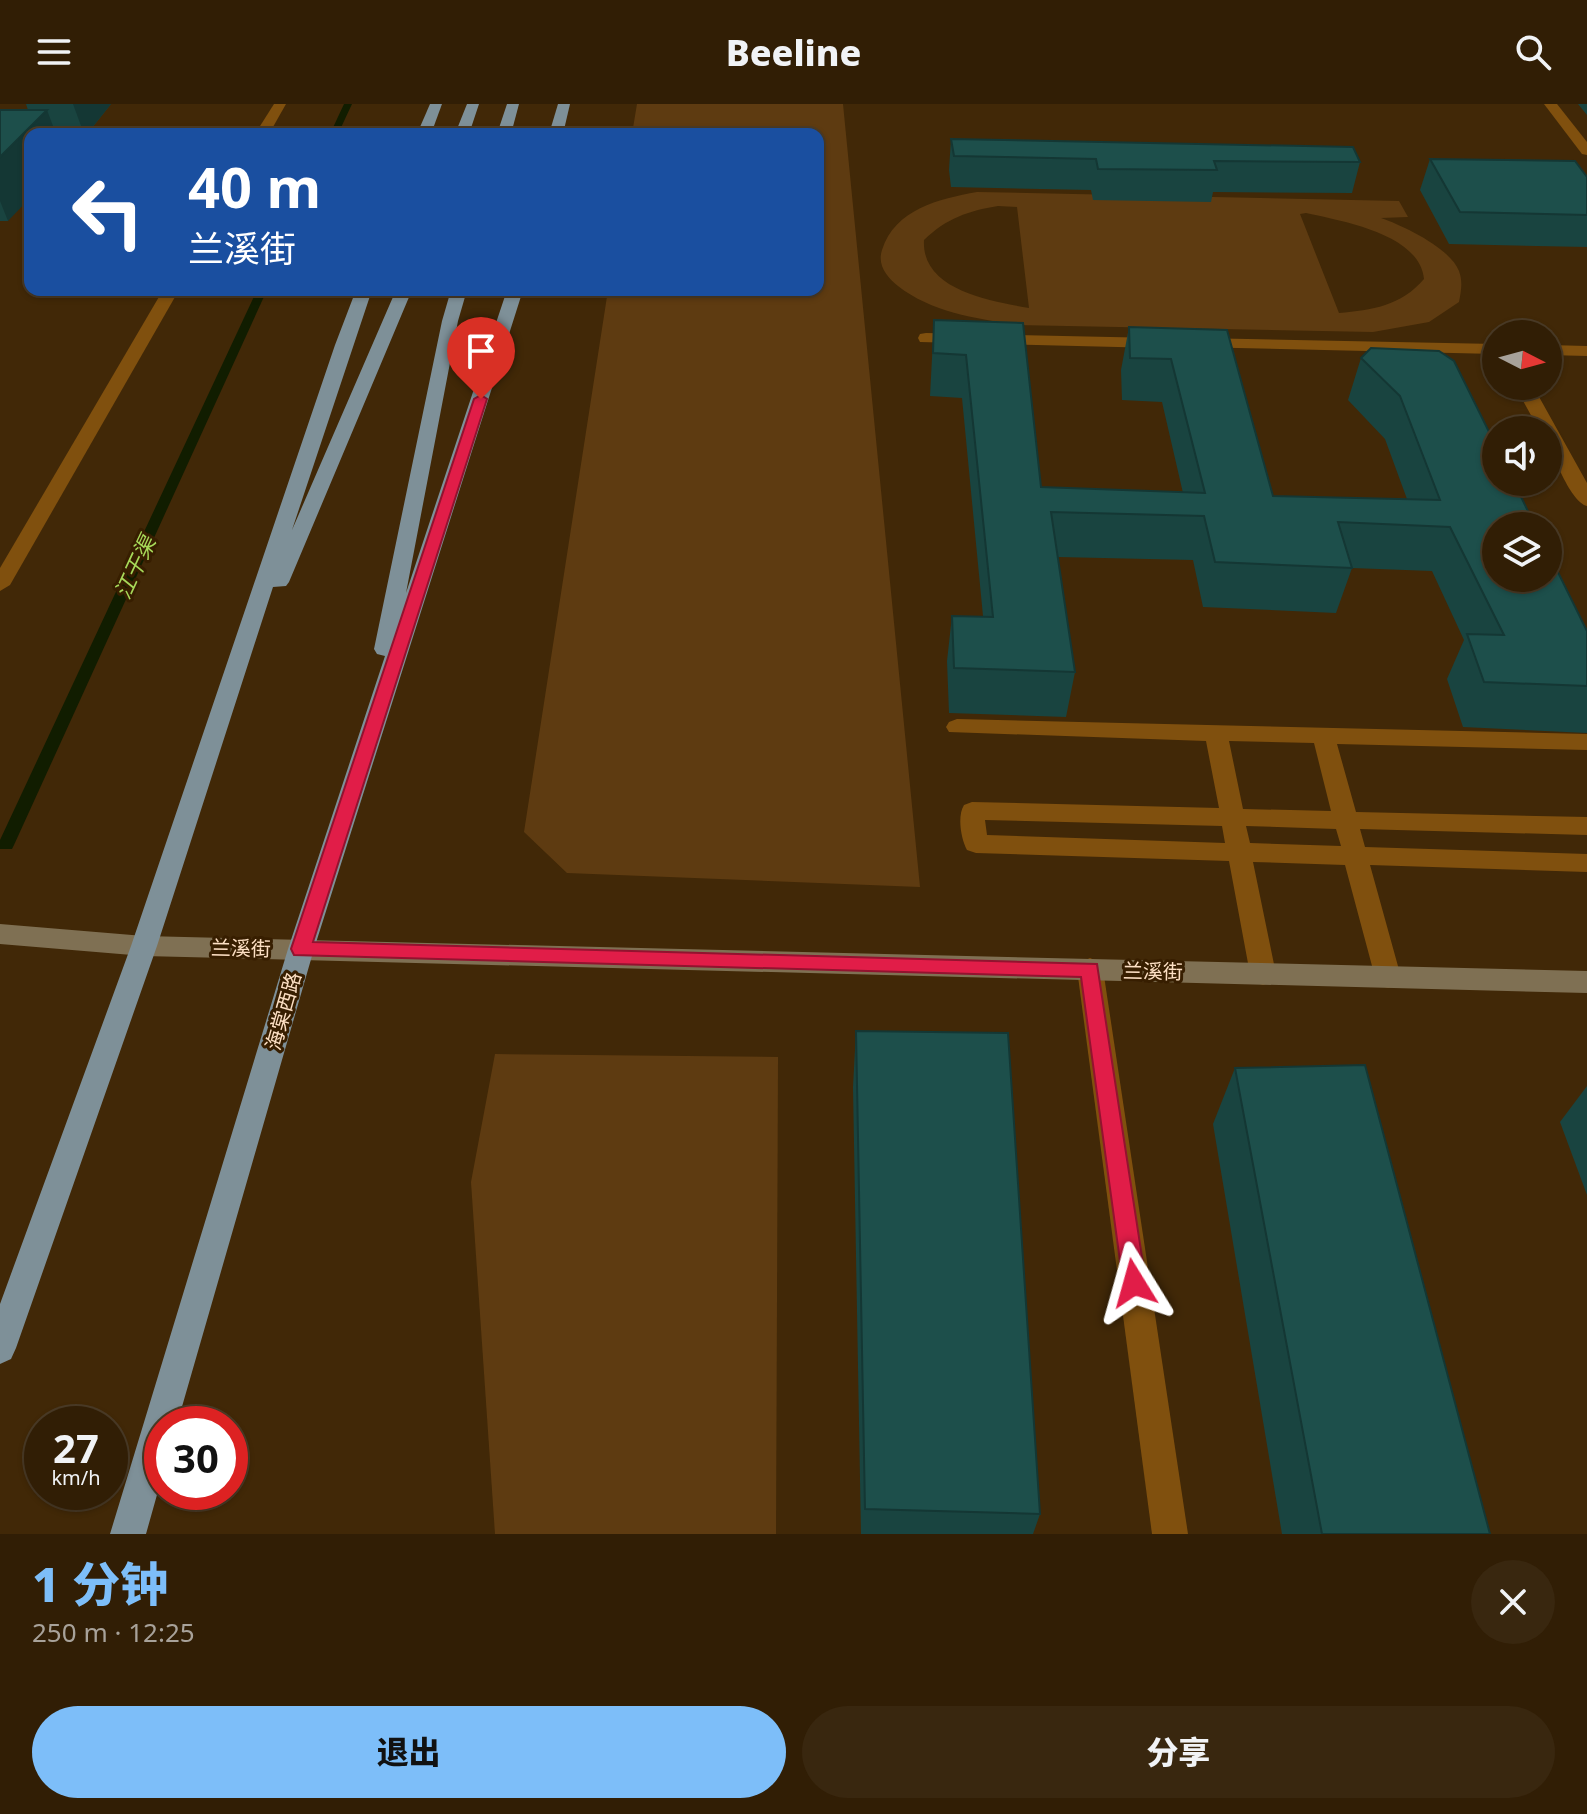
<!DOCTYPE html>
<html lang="zh">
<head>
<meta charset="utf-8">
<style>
  body { margin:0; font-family:"Noto Sans","Noto Sans SC",sans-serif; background:#39270f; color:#f1f3f6; height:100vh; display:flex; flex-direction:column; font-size:30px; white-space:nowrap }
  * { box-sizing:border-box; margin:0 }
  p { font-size:26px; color:#a8a29a }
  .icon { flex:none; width:44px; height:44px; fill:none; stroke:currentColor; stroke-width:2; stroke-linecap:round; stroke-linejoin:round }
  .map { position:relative; height:1430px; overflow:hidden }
  .sheet { display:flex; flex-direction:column; background:#311e05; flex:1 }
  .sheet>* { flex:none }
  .hud { position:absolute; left:24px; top:24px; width:800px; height:168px; border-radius:16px; box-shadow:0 2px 6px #0004,0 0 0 2px #4c3c27; background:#1a4fa0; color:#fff; overflow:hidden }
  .needle { width:52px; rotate:96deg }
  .controls { position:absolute; left:1482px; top:216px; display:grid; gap:16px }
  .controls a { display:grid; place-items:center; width:80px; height:80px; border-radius:50%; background:#311e05; box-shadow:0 2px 6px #0004,0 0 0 2px #4c3c27; font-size:40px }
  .speed { position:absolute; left:24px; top:1302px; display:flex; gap:16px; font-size:40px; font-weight:700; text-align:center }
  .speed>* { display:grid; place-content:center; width:104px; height:104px; border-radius:50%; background:#311e05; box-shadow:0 2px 6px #0004,0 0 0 2px #4c3c27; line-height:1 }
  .speed small { font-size:20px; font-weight:400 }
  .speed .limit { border:12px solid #d22; background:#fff; color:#111 }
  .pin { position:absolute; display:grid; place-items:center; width:68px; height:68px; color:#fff; margin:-82px -34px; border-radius:50% 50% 50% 0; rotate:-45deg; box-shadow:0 0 8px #0007 }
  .pin .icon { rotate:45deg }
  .me { position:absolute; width:88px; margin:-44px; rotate:352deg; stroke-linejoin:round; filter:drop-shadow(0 0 6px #0008) }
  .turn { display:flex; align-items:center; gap:28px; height:168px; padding:0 32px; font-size:36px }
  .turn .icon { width:104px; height:104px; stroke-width:2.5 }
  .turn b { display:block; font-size:56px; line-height:68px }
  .round { display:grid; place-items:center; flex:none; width:84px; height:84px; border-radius:42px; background:#39270f }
  .summary { display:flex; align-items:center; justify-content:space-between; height:136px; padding:0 32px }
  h1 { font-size:48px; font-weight:800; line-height:60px; color:#7dbef9 }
  .primary-button { display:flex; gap:16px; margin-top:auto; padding:16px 32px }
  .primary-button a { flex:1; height:92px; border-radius:48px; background:#7dbef9; color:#111; font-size:32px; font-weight:800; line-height:92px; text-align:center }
  .primary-button a+a { background:#39270f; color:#f1f3f6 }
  header { display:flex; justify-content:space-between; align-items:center; height:104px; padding:0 32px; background:#311e05; font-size:36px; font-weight:800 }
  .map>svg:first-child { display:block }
</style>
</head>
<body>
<header><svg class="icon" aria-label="menu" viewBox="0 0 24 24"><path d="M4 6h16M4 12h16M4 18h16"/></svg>Beeline<svg class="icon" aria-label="search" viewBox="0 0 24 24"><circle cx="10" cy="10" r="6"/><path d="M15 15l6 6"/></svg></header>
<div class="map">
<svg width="1587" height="1430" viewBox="0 0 1587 1430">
  <rect width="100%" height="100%" fill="#412807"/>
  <g fill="#5e3b11" fill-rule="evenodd">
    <path d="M637,0H843L920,783L567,769L524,728L608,186H818V30H632Z"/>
    <path d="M977,88L1399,97L1408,113L1381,114C1404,122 1450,144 1459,167C1463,178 1461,187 1459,198L1429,218L1373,228L1015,221C975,214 931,208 898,182C887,173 877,161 882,146C895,105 939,95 977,88ZM998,102L1017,103L1029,204C990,197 921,186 924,136C947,114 968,107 998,102ZM1306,109C1342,117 1420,130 1424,175C1401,202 1372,206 1339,209L1300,110Z"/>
    <path d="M495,950L778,953L776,1430H495L471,1078Z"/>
  </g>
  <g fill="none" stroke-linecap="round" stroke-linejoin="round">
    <g fill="#111d00" fill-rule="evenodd">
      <path d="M344,0H352L338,30H330Z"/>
      <path d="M257,186H267L14,741L12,745H0V736Z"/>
    </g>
    <g fill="#80500e" fill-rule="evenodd">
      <path d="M1544,0H1557L1587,38V51L1582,50Z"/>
      <path d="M926,229L1158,234L1166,239L1158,244L920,238L918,234L920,230Z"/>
      <path d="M1198,234L1496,240V250L1192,243L1190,239Z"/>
      <path d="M1548,241L1587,242V252L1548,251Z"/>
      <path d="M1515,282H1533L1587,379V402C1570,398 1548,343 1548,326H1539Z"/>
      <path d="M957,615L1587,630V646L1337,640L1356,708L1587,713V731L1360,725L1365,743L1587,750V768L1370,761L1401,873L1397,881L1388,884L1379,881L1375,873L1345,761L1253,758L1276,870L1272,878L1263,881L1254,878L1250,870L1229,757L976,749L967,746C961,735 957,712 964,701L972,698L1219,704L1206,637L949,628L946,623L949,618ZM1229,637L1314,639L1331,707L1243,705ZM985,716L1222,722L1225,739L987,731ZM1246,722L1336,725L1341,742L1250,739Z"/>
    </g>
    <g fill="#80500e" fill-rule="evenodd">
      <path d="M274,0H286L269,30H255Z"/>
      <path d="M163,186H179L10,481L0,487V464Z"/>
      <path d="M1090,854L1099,858L1103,865L1188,1430H1152L1077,865L1081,858Z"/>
    </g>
    <path fill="#7f7053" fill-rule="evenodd" d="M0,820L144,832L1587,867V889L144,852L0,840Z"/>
    <g fill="#7e9098" fill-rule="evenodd">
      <path d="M430,0H442L431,30H417Z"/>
      <path d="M467,0H479L469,30H455Z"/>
      <path d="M507,0H519L511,30H497Z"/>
      <path d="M558,0H570L563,30H549Z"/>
      <path d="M356,186H372L292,426L396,186H412L289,478L286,482L273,483L157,842L16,1244L11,1255L0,1260V1200L131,842L335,241Z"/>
      <path d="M451,186H467L458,217L406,489L507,186H523L314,845L177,1320H162V1373L146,1430H110L288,845L385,552L377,550L374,545L442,217Z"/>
    </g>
  </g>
  <g fill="#194440">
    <path d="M26,0H111L87,30H30L8,117H0V6H28Z"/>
    <path d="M1578,0H1587V11Z"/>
    <path d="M951,35L1360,58L1352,89L1213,88L1211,98L1093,96L1091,86L951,83L949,66Z"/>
    <path d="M1430,55L1587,73V143L1449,140L1420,86Z"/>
    <path d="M934,216L1023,219L1041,383L1183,389L1162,298L1122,296L1121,266L1129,223L1227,226L1273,392L1407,395L1385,335L1348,296L1361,254L1371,244L1587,527V629L1463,623L1447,575L1464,536L1432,467L1352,464L1336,509L1203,503L1193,456L1058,453L1075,568L1066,613L949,609L947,557L952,512H983L962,294L930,292Z"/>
    <path d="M856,927L1040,1410L1033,1430H861L853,983Z"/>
    <path d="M1235,964L1490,1430H1282L1213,1020Z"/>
    <path d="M1587,982V1091L1560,1018Z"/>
  </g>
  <g fill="#143734">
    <path d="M73,0H111L87,30H84Z"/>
    <path d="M47,6L56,30H30V94L8,117L0,97V53Z"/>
  </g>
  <g fill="#1d4f4b" stroke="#143734" stroke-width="2">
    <path d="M0,6H47L0,53Z"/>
    <path d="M951,35L1353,43L1360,58L1214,57L1217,66L1098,65L1096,55L954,52Z"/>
    <path d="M1430,55L1575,57L1587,73V111L1460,108Z"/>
    <path d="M934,216L1023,219L1041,383L1205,389L1171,255L1130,254L1129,223L1227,226L1273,392L1440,396L1400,292L1361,254L1371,244L1439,247L1454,257L1496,342V378H1514L1535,422H1496V474H1548V448L1587,527V582L1484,578L1467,530L1504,531L1450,423L1338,418L1352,464L1215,458L1204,412L1051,408L1075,568L954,564L952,512L993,513L966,251L933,249Z"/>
    <path d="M856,927L1008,929L1040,1410L865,1405Z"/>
    <path d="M1365,961L1490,1430H1322L1235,964Z"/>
  </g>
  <path fill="#e11d48" stroke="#92132f" stroke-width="2" d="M481,291L487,295L313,838L1097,860L1146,1179L1143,1187L1134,1190L1126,1187L1123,1179L1081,873L294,851L291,845L474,295Z"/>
  <g text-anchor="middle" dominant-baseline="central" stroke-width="6" stroke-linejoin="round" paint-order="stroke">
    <g font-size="20" fill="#fde0c4" stroke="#371e00">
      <text transform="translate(241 844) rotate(1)">兰溪街</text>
      <text transform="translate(1153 867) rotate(1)">兰溪街</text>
      <text transform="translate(283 907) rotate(-74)">海棠西路</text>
    </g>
    <g font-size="22" font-style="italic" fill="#a7d959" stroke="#371e00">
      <text transform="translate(134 463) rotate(-65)">江干渠</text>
    </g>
  </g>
</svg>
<div class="controls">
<a><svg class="needle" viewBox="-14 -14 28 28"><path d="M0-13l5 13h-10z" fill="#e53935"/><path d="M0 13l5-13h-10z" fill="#a8a29a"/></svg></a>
<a><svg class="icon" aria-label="sound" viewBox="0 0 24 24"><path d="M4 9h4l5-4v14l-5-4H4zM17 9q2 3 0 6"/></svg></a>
<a><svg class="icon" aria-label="layers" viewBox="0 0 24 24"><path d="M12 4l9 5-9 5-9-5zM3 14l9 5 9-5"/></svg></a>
</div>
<div class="speed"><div>27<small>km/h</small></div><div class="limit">30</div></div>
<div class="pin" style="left:481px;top:295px;background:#d93025"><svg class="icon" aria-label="arrive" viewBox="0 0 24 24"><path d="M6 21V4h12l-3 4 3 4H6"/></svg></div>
<svg class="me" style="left:1134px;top:1179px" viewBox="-20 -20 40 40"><path d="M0-17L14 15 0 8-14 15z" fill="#e11d48" stroke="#fff" stroke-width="4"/></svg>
<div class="hud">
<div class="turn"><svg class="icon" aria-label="left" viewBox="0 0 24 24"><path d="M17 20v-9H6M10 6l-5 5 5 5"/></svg><div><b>40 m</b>兰溪街</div></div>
</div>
</div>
<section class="sheet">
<div class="summary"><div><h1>1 分钟</h1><p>250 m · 12:25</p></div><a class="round"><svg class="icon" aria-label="close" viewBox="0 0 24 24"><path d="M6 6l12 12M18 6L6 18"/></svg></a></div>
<div class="primary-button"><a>退出</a><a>分享</a></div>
</section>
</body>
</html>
